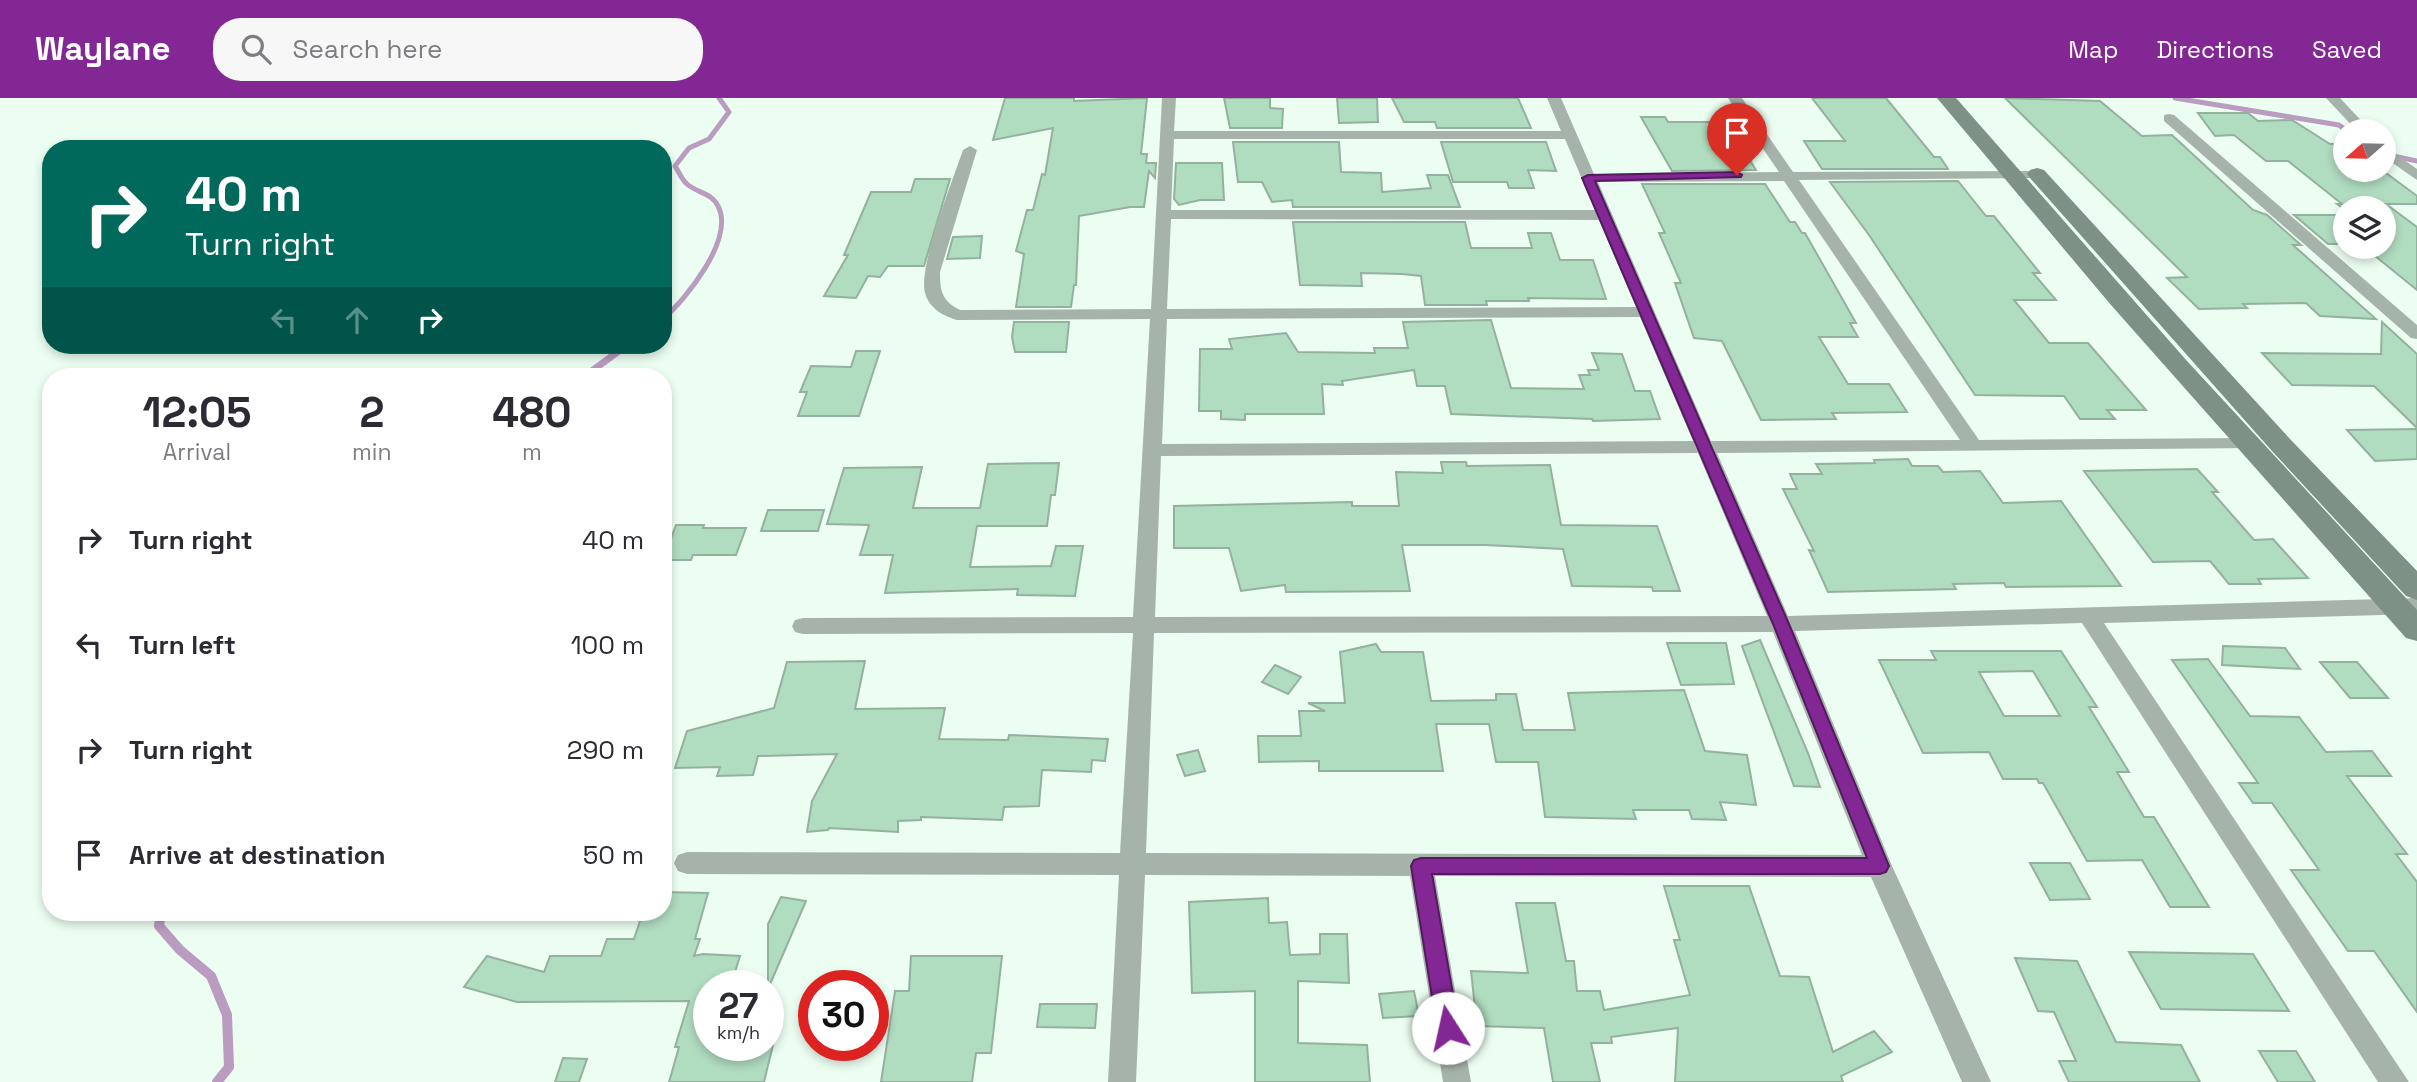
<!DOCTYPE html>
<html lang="en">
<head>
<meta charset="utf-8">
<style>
  body { margin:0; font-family:"Space Grotesk",sans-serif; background:#f7f7f7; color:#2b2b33; height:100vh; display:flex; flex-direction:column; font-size:26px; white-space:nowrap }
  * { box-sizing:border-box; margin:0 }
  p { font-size:23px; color:#7c7c81 }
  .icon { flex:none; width:38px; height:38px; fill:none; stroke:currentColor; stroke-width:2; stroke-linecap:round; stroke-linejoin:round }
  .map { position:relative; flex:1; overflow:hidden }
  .details { position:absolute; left:42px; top:270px; width:630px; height:553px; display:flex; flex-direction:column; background:#fff; border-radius:28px; box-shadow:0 4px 10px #0003 }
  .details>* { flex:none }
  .guide { position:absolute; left:42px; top:42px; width:630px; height:214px; border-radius:28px; box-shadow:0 4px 10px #0003; background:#00695c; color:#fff; overflow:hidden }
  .needle { width:46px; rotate:250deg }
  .tools { position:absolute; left:2333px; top:21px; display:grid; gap:14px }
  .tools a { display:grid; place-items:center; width:63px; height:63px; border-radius:50%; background:#fff; box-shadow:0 4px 10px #0003; font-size:35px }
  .speed { position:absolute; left:693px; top:872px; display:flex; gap:14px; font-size:35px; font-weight:700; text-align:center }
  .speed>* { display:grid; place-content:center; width:91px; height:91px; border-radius:50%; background:#fff; box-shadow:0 4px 10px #0003; line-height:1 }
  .speed small { font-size:18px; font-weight:400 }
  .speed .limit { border:10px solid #d22; background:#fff; color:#111 }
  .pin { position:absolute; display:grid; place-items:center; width:60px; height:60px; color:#fff; margin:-72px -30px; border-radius:50% 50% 50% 0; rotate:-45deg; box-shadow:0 0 7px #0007 }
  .pin .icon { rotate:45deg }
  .me { position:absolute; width:77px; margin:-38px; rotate:350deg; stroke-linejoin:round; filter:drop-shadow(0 0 5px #0008) }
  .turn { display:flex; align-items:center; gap:24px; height:147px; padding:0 28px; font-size:32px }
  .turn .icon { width:91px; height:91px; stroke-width:2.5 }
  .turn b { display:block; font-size:49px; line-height:60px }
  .lanes { display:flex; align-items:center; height:66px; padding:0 28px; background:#0003; justify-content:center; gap:35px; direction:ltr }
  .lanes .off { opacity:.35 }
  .eta { display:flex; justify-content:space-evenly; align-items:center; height:119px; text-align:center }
  .eta b { font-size:42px; font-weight:600; line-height:49px }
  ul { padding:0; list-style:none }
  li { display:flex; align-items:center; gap:21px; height:105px; padding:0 28px }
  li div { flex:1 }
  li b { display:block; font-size:26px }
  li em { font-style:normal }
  header { display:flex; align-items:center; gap:42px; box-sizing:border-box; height:98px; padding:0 35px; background:#822794; color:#fff }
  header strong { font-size:33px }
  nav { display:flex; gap:38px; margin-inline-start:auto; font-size:24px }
  .search { width:490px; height:63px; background:#f7f7f7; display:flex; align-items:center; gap:18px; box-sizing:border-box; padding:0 24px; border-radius:28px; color:#7c7c81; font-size:26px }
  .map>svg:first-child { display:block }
</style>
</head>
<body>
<header>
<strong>Waylane</strong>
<div class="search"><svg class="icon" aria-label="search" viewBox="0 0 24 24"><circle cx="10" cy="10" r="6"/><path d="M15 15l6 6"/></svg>Search here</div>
<nav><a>Map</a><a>Directions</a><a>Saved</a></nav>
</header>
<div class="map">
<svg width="2417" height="984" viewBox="0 0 2417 984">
  <rect width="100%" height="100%" fill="#ecfef2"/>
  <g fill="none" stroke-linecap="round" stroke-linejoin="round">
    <g stroke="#b99cbf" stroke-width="5">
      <path d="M2175,0L2339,27L2347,33"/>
      <path d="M2384,56L2417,63"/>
      <path d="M663,221C686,201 735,141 718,108C712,95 697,95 687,86C682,82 679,74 675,68L689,50L709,41L729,14L719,0"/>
    </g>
    <path stroke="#b99cbf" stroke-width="7" d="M585,278L627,247"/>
    <path stroke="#b99cbf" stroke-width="10" d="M161,814L159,828L180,852L211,878L227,917L229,969L217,984"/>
  </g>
  <g fill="#b0dcc0" stroke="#94b19e" stroke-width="2" fill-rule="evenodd">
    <path d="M1005,0H1074V3L1147,0L1141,56H1147L1146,65H1156L1155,80L1149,73L1144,109H1130L1079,118L1076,187H1074L1071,209H1016L1024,156L1016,153L1027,112H1033L1042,76L1045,77L1053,30L993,42Z"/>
    <path d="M1224,0H1270V10L1283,11L1282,30H1230Z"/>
    <path d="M1337,0H1377L1378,24L1339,25Z"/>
    <path d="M1392,0H1518L1531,30H1437L1435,24H1404Z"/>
    <path d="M1812,0H1886L1934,59H1940L1948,71H1822L1804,43H1845Z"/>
    <path d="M2005,0L2100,3L2142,38L2172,37L2253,112L2267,117L2301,147H2293L2376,221L2320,218L2306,205L2243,206L2247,210L2199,211L2167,180L2187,179Z"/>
    <path d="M2198,15H2248L2258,23L2292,22L2330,46L2345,45V72H2382L2417,98V106H2386L2417,129V192L2364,149H2384V110H2345V112L2337,106H2342L2288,63H2266L2234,37L2215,38Z"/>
    <path d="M1641,19H1665L1668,24H1732L1749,51H1743L1756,72L1672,73Z"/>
    <path d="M1233,44H1339L1341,74L1381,75L1382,94L1431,90L1427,77H1448L1460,109H1293L1292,102L1272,104L1262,84H1238Z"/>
    <path d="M1441,44H1546L1556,73L1528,72L1534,90H1509L1507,84H1453Z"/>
    <path d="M1176,65H1222L1224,102H1200L1179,107L1174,101Z"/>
    <path d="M915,81H950L924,168H888L880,179L868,178L856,200L824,198L848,157H844L871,94H911Z"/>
    <path d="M1958,83L1986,118H1994L2040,175H2033L2056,202H2014L2049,245H2088L2146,312H2107L2115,321H2080L2064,298L1975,297L1869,137L1830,84Z"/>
    <path d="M1642,86H1765L1790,124H1795L1802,135H1805L1856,225H1850L1858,239H1819L1848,286H1889L1907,314L1832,315L1836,321L1761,322L1722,243L1694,240L1675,185H1681L1659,135H1665Z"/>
    <path d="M2294,117H2345V146H2328Z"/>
    <path d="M1293,124H1465L1471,150H1532L1528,135H1551L1560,162H1593L1606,201L1528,200L1529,203H1486L1487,207H1425L1421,178L1402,176L1361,175L1362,188L1300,187Z"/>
    <path d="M982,138L980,160L947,161L953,139Z"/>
    <path d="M1491,222L1511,290L1584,291L1579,277H1590L1588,272H1599L1592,255L1622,256L1635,293H1650L1660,321L1593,323L1592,321L1451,316L1445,288H1417L1414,272L1342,283L1343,287L1322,286L1324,316H1245V322L1221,321V313H1199L1200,251H1232L1229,241L1286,235L1298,254L1375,255L1374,250H1408L1403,224Z"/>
    <path d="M1014,224H1069L1066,254H1015L1012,239Z"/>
    <path d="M2382,224L2417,256V330L2374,288L2292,287L2262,255L2381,256Z"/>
    <path d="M856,253H880L859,318H798L807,294H800L811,268L851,269Z"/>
    <path d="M2417,331V361L2375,363L2347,332Z"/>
    <path d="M1908,361L1912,368H1938L1943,374L1980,373L2003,405L2061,403L2121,488L2006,489L2004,485L1953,486L1956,491L1828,494L1809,452L1814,453L1783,391H1797L1790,376H1822L1816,366L1875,365L1874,362Z"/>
    <path d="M1441,364H1466L1467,368L1550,367L1561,427L1657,428L1680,493H1653L1652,489L1572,488L1563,451L1485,447H1402L1410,493L1286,494L1285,487L1241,493L1229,450H1174V408L1352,404V408H1399L1396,374L1443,375Z"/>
    <path d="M1059,365L1055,397H1051L1047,428H977L970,469L1051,468L1056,448H1083L1075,498L1017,497L1018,491L885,495L893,457H860L869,427L827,426L844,370L922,369L913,410H980L988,366Z"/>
    <path d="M2197,371L2218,394H2212L2254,442L2273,441L2308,480L2258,481L2261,486H2229L2210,463L2153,464L2084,373Z"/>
    <path d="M768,412H824L818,433H761Z"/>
    <path d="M676,427H704L703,430H746L736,457H693L691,462H663Z"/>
    <path d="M1760,542L1808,655L1820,689L1794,688L1742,548Z"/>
    <path d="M1667,545H1726L1734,586L1681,587Z"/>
    <path d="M1376,546L1381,554H1423L1431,603L1496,602V596H1516L1523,632H1575L1568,595L1684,592L1705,653L1747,657L1756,707L1720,704L1726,722L1692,721L1689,712H1633L1636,721L1545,719L1538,664H1496L1489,626H1436L1443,673H1319V663L1259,664L1258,638H1301L1299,613H1325L1308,605H1345L1340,554Z"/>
    <path d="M2223,548L2285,550L2300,571L2222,567Z"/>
    <path d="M1931,553H2061L2097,609H2089L2129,674H2117L2144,719H2154L2209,809H2170L2142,762L2087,763L2043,685H2039L2037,681H2003L1989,654L1923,655L1879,562H1936ZM2033,573L2060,618H2004L1979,574Z"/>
    <path d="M2208,561L2250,618L2299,619L2326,654L2372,653L2391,678H2347L2407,756H2396L2417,784V914L2374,853H2348L2291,772H2319L2272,705H2253L2239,685H2258L2172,562Z"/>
    <path d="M865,563L855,611L945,610L939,641L1008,642L1009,637L1108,641L1105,663L1092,662L1091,674L1042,672L1039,708L1004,709L1002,722L921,719V722L898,723V734L829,730L828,732L807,734L812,703L837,656L758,658L753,677L717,678L720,669L675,670L687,633L774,610L787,564Z"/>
    <path d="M2320,564H2357L2388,600H2350Z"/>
    <path d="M1275,567L1301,579L1288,596L1262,584Z"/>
    <path d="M1198,652L1205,673L1185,678L1177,657Z"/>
    <path d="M2030,765H2070L2090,801L2050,802Z"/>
    <path d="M1664,788H1749L1780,878L1809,879L1833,954L1874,933L1892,954L1841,978L1843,984H1675L1678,930L1611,939L1612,945H1591L1600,984H1553L1544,930L1477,928L1471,873L1528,875L1516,805H1555L1566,863H1574L1577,893H1600L1604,912L1690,897L1674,842H1680Z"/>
    <path d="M663,794L708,795L695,841H700L694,858L703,856L740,858L731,887H709V947H773L764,984H669L679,949H675L689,903L517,904L464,889L487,858L544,874L550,858H601L607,841H634L643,814H663Z"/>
    <path d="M781,799L806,803L768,891V826Z"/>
    <path d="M1268,800L1269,825L1287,824L1290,857L1320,856V836H1347L1349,885L1298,883V945L1367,947L1370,984H1255V893L1192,895L1189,804Z"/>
    <path d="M2129,854L2253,856L2289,913L2161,911Z"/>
    <path d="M911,858H1002L991,955H976L972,984H881L895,893H909Z"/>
    <path d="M2015,860L2077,863L2116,944L2181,947L2200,984H2069L2059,963H2076L2054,914L2038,913Z"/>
    <path d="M1414,893L1419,918L1383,920L1379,896Z"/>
    <path d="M1040,906H1097L1095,930L1037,929Z"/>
    <path d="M2259,953H2296L2315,984H2278Z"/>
    <path d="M563,960L587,961L579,984H555Z"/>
  </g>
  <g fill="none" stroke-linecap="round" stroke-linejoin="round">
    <g fill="#a6b3ab" fill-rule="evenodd">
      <path d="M1162,0H1176L1174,33H1561L1547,0H1561L1594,76L1779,74L1728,0H1742L1793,74L2041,73L2043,76L2041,79L2036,80L1799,82L1979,342L2248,340L2257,346L2255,350L1717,355L1788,518L2417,500V516L2104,525L2409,984H2378L2082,525L1795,533L1892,768L1991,984H1962L1871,779L1435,778L1471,984H1443L1410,778L1145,777L1136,984H1108L1119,777L687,776L678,773L674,765L678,757L687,754L1120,755L1133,535L803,536L795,534L792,528L795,522L803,520L1133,519L1150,221L957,222C943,218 929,210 925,195C918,168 953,82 963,52L970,48L977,52L940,174C940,193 942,203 960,212L1151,211ZM1174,41H1565L1595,112H1171ZM1784,83L1960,342L1711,343L1598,84ZM1171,121L1599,122L1636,209L1167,211ZM1640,219L1693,343L1162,346L1167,221ZM1698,355L1767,518L1155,519L1161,358ZM1773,534L1862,757L1146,755L1154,535Z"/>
      <path d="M2326,0H2340L2371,33H2357Z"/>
      <path d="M2169,16L2174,17L2417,227V241L2411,240L2164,23V17Z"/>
      <path d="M2384,48L2417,71V82L2384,59Z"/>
    </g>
    <g fill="#7e9185" fill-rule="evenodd">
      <path d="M1937,0H1956L2187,263L2417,512V543L2406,540L2111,207Z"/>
      <path d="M2037,70L2044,72L2290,341L2417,473V502L2406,498L2272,353L2030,80L2027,76L2030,72Z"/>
    </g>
  </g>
  <path fill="#822794" stroke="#541960" stroke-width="2" d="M1737,74L1742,77L1741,79L1595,83L1789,526L1889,768L1886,774L1880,776H1432L1459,930L1455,937L1448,940L1440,937L1437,930L1411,768L1414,762L1421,760H1867L1773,526L1582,80L1588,77Z"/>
</svg>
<div class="tools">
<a><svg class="needle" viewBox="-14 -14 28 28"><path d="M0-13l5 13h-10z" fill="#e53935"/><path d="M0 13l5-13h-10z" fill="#7c7c81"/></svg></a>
<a><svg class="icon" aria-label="layers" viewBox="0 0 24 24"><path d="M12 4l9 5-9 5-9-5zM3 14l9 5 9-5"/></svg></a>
</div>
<div class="speed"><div>27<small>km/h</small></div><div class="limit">30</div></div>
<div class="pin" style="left:1737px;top:77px;background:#d93025"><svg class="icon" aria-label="arrive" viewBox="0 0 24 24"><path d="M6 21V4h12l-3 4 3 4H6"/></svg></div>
<svg class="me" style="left:1448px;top:930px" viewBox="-20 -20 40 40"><circle r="19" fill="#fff"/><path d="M0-13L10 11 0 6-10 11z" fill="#822794"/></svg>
<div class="guide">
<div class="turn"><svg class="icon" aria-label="right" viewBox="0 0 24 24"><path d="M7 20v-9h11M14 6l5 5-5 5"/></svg><div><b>40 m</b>Turn right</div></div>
<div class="lanes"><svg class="icon off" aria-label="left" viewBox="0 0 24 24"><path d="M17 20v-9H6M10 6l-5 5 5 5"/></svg><svg class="icon off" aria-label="ahead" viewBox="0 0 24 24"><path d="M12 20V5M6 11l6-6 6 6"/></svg><svg class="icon" aria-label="right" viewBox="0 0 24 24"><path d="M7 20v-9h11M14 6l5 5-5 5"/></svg></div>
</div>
<section class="details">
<div class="eta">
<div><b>12:05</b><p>Arrival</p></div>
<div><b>2</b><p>min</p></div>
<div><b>480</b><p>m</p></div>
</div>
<ul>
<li><svg class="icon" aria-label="right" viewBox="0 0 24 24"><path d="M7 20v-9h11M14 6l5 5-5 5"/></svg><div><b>Turn right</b></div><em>40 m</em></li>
<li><svg class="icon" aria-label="left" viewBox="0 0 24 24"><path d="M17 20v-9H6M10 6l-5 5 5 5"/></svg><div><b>Turn left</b></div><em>100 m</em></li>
<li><svg class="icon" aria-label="right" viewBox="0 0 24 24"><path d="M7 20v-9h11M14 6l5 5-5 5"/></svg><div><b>Turn right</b></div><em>290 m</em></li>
<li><svg class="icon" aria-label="arrive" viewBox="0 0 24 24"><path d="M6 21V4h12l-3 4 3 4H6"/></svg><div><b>Arrive at destination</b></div><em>50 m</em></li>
</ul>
</section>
</div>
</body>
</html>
